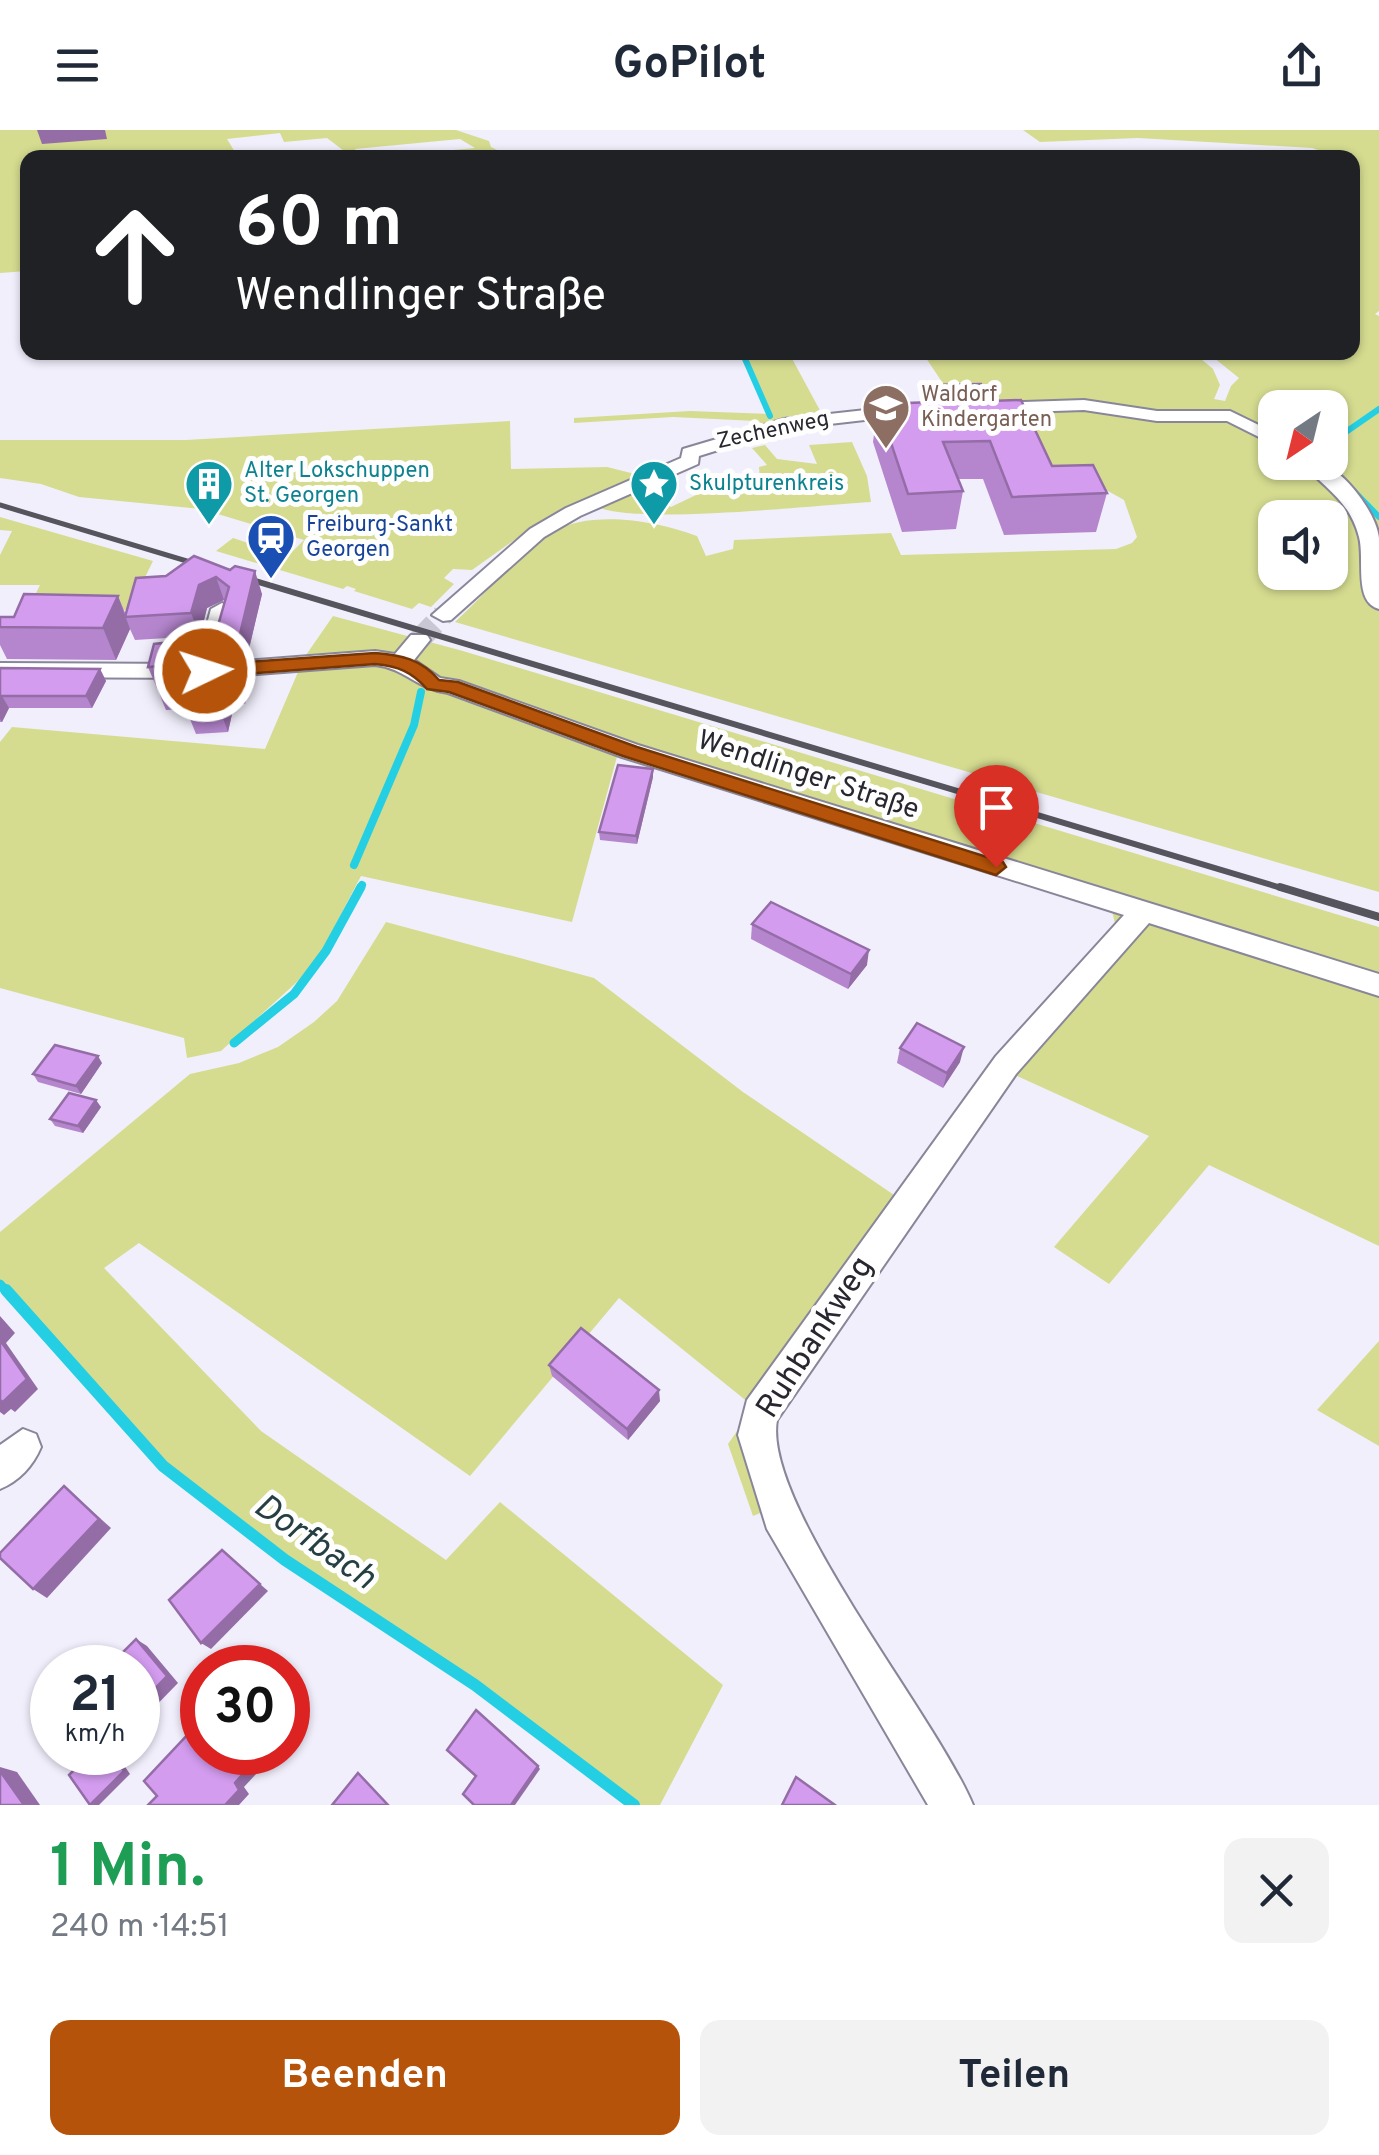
<!DOCTYPE html>
<html lang="de">
<head>
<meta charset="utf-8">
<style>
  body { margin:0; font-family:Overpass,sans-serif; background:#f2f2f3; color:#1f2937; height:100vh; display:flex; flex-direction:column; font-size:38px; white-space:nowrap }
  * { box-sizing:border-box; margin:0 }
  p { font-size:32px; color:#747a83 }
  .icon { flex:none; width:55px; height:55px; fill:none; stroke:currentColor; stroke-width:2; stroke-linecap:round; stroke-linejoin:round }
  .map { position:relative; height:1675px; overflow:hidden }
  .sheet { display:flex; flex-direction:column; background:#fff; flex:1 }
  .sheet>* { flex:none }
  .hud { position:absolute; left:20px; top:20px; width:1340px; height:210px; border-radius:20px; box-shadow:0 2px 8px #0004; background:#202124; color:#fff; overflow:hidden }
  .needle { width:65px; rotate:215deg }
  .buttons { position:absolute; left:1258px; top:260px; display:grid; gap:20px }
  .buttons a { display:grid; place-items:center; width:90px; height:90px; border-radius:20px; background:#fff; box-shadow:0 2px 8px #0004; font-size:50px }
  .speed { position:absolute; left:30px; top:1515px; display:flex; gap:20px; font-size:50px; font-weight:700; text-align:center }
  .speed>* { display:grid; place-content:center; width:130px; height:130px; border-radius:50%; background:#fff; box-shadow:0 2px 8px #0004; line-height:1 }
  .speed small { font-size:25px; font-weight:400 }
  .speed .limit { border:15px solid #d22; background:#fff; color:#111 }
  .pin { position:absolute; display:grid; place-items:center; width:85px; height:85px; color:#fff; margin:-102px -42px; border-radius:50% 50% 50% 0; rotate:-45deg; box-shadow:0 0 10px #0007 }
  .pin .icon { rotate:45deg }
  .me { position:absolute; width:110px; margin:-55px; rotate:86deg; stroke-linejoin:round; filter:drop-shadow(0 0 8px #0008) }
  .turn { display:flex; align-items:center; gap:35px; height:210px; padding:0 50px; font-size:45px }
  .turn .icon { width:130px; height:130px; stroke-width:2.5 }
  .turn b { display:block; font-size:70px; line-height:85px }
  .round { display:grid; place-items:center; flex:none; width:105px; height:105px; border-radius:20px; background:#f2f2f3 }
  .head { display:flex; align-items:center; justify-content:space-between; height:170px; padding:0 50px }
  h1 { font-size:60px; font-weight:700; line-height:75px; color:#1e9e55 }
  .button { display:flex; gap:20px; margin-top:auto; padding:20px 50px }
  .button a { flex:1; height:115px; border-radius:20px; background:#b45309; color:#fff; font-size:40px; font-weight:700; line-height:115px; text-align:center }
  .button a+a { background:#f2f2f3; color:#1f2937 }
  header { display:flex; justify-content:space-between; align-items:center; height:130px; padding:0 50px; background:#fff; font-size:45px; font-weight:700 }
  .map>svg:first-child { display:block }
</style>
</head>
<body>
<header><svg class="icon" aria-label="menu" viewBox="0 0 24 24"><path d="M4 6h16M4 12h16M4 18h16"/></svg>GoPilot<svg class="icon" aria-label="share" viewBox="0 0 24 24"><path d="M12 15V3M7 8l5-5 5 5M5 13v7h14v-7"/></svg></header>
<div class="map">
<svg width="1379" height="1675" viewBox="0 0 1379 1675">
  <rect width="100%" height="100%" fill="#f1effc"/>
  <g fill="#d5dc90" fill-rule="evenodd">
    <path d="M0,0H456L489,11L491,17L511,27H377L475,18L460,9L355,19L363,27H352L327,8L284,12L280,3L227,9L238,27L28,28L27,141L0,143Z"/>
    <path d="M1023,0H1379V181L1375,184L1379,186V762L455,492C481,468 525,419 553,402C590,379 658,391 697,406L706,426L733,419L734,410L891,403L901,425L1116,419L1132,413L1137,407L1124,370L1108,361L1076,357L923,285L819,295L699,325L754,298L756,291L673,287L574,293V288L690,281L769,284L738,222L789,223L823,286L956,273L922,222L1194,223L1213,239L1220,255L1214,269L1225,271L1231,256L1239,248L1208,223L1352,222V28L1318,27L1321,21L1312,18L1138,8L1040,12ZM1275,278H1330V332H1275ZM1275,388H1330V442H1275Z"/>
    <path d="M510,291L511,339L607,337L639,345L541,391L472,440L453,439L444,448L454,454L431,477L419,473L412,479L354,461L356,459L347,456L343,459L216,421L233,408L288,426L304,410L201,379L79,367L41,354L0,348V310H186Z"/>
    <path d="M852,312L867,346L871,372C819,375 635,395 598,377L638,356L671,377L725,351L734,357L760,352L759,337L767,335L752,318L765,315L777,329L817,334L809,315Z"/>
    <path d="M0,387L153,431L129,480L29,477L40,455H0V425L12,401L0,400Z"/>
    <path d="M333,486L463,521L1379,797V1116L1209,1035L1109,1154L1054,1117L1149,1006L1015,945L775,1282L768,1380L753,1386L728,1314L754,1277L619,1168L470,1346L139,1113L104,1138L261,1301L446,1430L500,1372L723,1555L660,1675H634L475,1555L285,1430L163,1336L0,1154V1102L190,944L239,933L278,917L314,892L337,871L386,792L594,848L743,962L897,1067L994,932L1115,794L1111,776L618,623L572,792L361,746L318,828L298,851L221,921L187,928L184,908L0,858V612L12,597L265,619L304,528Z"/>
    <path d="M1379,1211V1316L1317,1280Z"/>
  </g>
  <g fill="none" stroke-linecap="round" stroke-linejoin="round">
    <g stroke="#24cfe4" stroke-width="6">
      <path d="M742,222L770,286"/>
      <path d="M1330,313L1379,279"/>
      <path d="M1351,358L1379,387"/>
    </g>
    <g stroke="#24cfe4" stroke-width="8">
      <path d="M354,735L414,595L421,562"/>
      <path d="M359,760L362,755"/>
    </g>
    <g stroke="#24cfe4" stroke-width="9">
      <path d="M234,913L294,864L326,821L361,757"/>
      <path d="M0,1154L8,1163"/>
    </g>
    <path stroke="#24cfe4" stroke-width="12" d="M6,1160L163,1336L285,1430L475,1555L634,1675"/>
    <path stroke="#c9c7d3" stroke-width="22" stroke-dasharray="22 11" stroke-linecap="butt" d="M419,510L443,485"/>
    <g stroke="#8a869a" stroke-width="4">
      <g id="minor">
        <path d="M1084,270L1157,281H1230L1275,303V315L1227,291H1157L1084,280L989,283L980,278L989,273Z"/>
        <path d="M911,275L920,280L917,284L786,299L699,326L698,334L580,386L544,407L451,490L443,491L432,485L530,399L566,378L681,328L683,319L784,289Z"/>
        <path d="M1300,332C1307,332 1317,331 1323,334C1347,344 1376,383 1379,408C1379,431 1379,456 1379,479C1353,472 1365,429 1359,407C1350,371 1324,357 1300,332Z"/>
        <path d="M222,473L233,479L218,533L375,521L395,524L411,505H427L430,510L414,530L440,548L459,551L638,615L1379,844V866L1149,793L1016,944L777,1290C762,1374 936,1586 973,1675H928L767,1399L738,1305L747,1270L996,926L1124,785L622,627L448,563C420,561 405,538 375,535L205,548L0,547V533L196,534L211,479Z"/>
        <path d="M23,1299L36,1304L41,1317C33,1336 19,1351 0,1359V1315Z"/>
      </g>
    </g>
    <use href="#minor" fill="#fff" fill-rule="evenodd"/>
    <path stroke="#56555e" stroke-width="5" d="M0,375L230,444"/>
    <path stroke="#56555e" stroke-width="6" d="M222,441L1288,760"/>
    <path stroke="#56555e" stroke-width="8" d="M1280,757L1379,787"/>
  </g>
  <g fill="#b586ce">
    <path d="M928,255L989,271L1052,336L1107,363L1096,402L1004,405L983,349H958L963,361L956,399L902,402L873,312L878,274L926,273Z"/>
    <path d="M194,426L262,464L247,527H243L250,549L245,574L234,575L228,602L196,604L186,579L166,580L148,537L216,508L225,471L224,470L207,478L200,506L135,510L130,499L116,530L7,529L0,515V487H14L118,466L126,485L166,446Z"/>
    <path d="M0,538L100,539L106,551L92,578H9L2,592H0Z"/>
    <path d="M653,647L637,714L600,710L599,702Z"/>
    <path d="M752,794L867,835L848,859L751,809Z"/>
    <path d="M900,918L960,932L943,958L897,933Z"/>
    <path d="M102,933L81,964L38,952L33,944Z"/>
    <path d="M101,977L83,1003L55,996L50,989Z"/>
    <path d="M549,1235L660,1271L628,1310L552,1246Z"/>
  </g>
  <g fill="#946da7">
    <path d="M37,0H105L107,9L42,14Z"/>
    <path d="M255,441L262,464L247,527L240,504Z"/>
    <path d="M216,447L224,470L207,478L200,506L191,483L199,455Z"/>
    <path d="M118,466L130,499L116,530L103,498Z"/>
    <path d="M235,505L250,549L245,574L230,530Z"/>
    <path d="M218,531L234,575L228,602L212,558Z"/>
    <path d="M100,539L106,551L92,578L86,566Z"/>
    <path d="M2,566L9,578L2,592L0,589V570Z"/>
    <path d="M653,639V647L637,714L636,706Z"/>
    <path d="M869,820L867,835L848,859L851,844Z"/>
    <path d="M964,917L960,932L943,958L947,943Z"/>
    <path d="M98,926L102,933L81,964L76,956Z"/>
    <path d="M96,970L101,977L83,1003L78,996Z"/>
    <path d="M0,1186L15,1203L6,1213L38,1259L15,1282L11,1279L4,1285L0,1282Z"/>
    <path d="M659,1260L660,1271L628,1310L627,1299Z"/>
    <path d="M64,1356L111,1398L47,1468L33,1459Z"/>
    <path d="M260,1454L268,1461L211,1519L201,1513Z"/>
    <path d="M136,1509L147,1516L178,1553L138,1594Z"/>
    <path d="M110,1622H115L130,1644L99,1675H91Z"/>
    <path d="M210,1622H217L228,1637L218,1632Z"/>
    <path d="M233,1622L240,1624L256,1644L244,1657L249,1664L239,1675H225L235,1653Z"/>
    <path d="M538,1636L540,1639L515,1675H511Z"/>
    <path d="M0,1637L17,1642L40,1675H24L0,1641Z"/>
  </g>
  <g fill="#d39cef" stroke="#946da7" stroke-width="2.5">
    <path d="M981,254L989,271L1021,270L1052,336L1093,335L1107,363L1012,367L990,311L943,312L963,361L908,364L878,274L935,272L928,255Z"/>
    <path d="M194,426L230,440L235,436L255,441L240,504L215,506L229,457L216,447L199,455L191,483L125,487L136,448L166,446Z"/>
    <path d="M24,464L118,466L103,498L0,497V487H14Z"/>
    <path d="M235,505L230,530L218,531L212,558L179,560L186,534L148,537L154,514Z"/>
    <path d="M0,538L100,539L86,566H2L0,570Z"/>
    <path d="M618,635L653,639L636,706L599,702Z"/>
    <path d="M771,772L869,820L851,844L752,794Z"/>
    <path d="M917,893L964,917L947,943L900,918Z"/>
    <path d="M55,915L98,926L76,956L33,944Z"/>
    <path d="M69,963L96,970L78,996L50,989Z"/>
    <path d="M581,1198L659,1260L627,1299L549,1235Z"/>
    <path d="M0,1210L27,1249L3,1272L0,1270Z"/>
    <path d="M64,1356L99,1389L33,1459L0,1428V1423Z"/>
    <path d="M222,1420L260,1454L201,1513L169,1470Z"/>
    <path d="M136,1509L167,1546L138,1576V1538H107Z"/>
    <path d="M476,1580L538,1636L511,1675H474L463,1664L476,1646L447,1620Z"/>
    <path d="M192,1600L202,1613V1622H210L218,1632L227,1622H233L247,1639L235,1653L239,1660L225,1675H148L157,1666L144,1651Z"/>
    <path d="M92,1622H110L124,1641L90,1675L69,1645Z"/>
    <path d="M0,1641L24,1675H0Z"/>
    <path d="M358,1643L388,1675H332Z"/>
    <path d="M796,1647L835,1675H782Z"/>
  </g>
  <path fill="#b45309" stroke="#753606" stroke-width="2.5" d="M375,523C401,525 421,529 439,550L458,552L637,617L1003,732L1006,737L996,745L623,626L449,562L427,559C412,542 398,536 375,534L205,547L196,541L205,535Z"/>
  <defs>
    <g id="school-pin" transform="scale(2.5)"><path d="M0 17L-7.5 6A9.5 9.5 0 1 1 7.5 6Z" fill="#8d6e63" stroke="#fefefe"/><path d="M0-5L7-2L0 1L-7-2ZM-4 1L0 2.5L4 1V4Q0 6-4 4Z" fill="#fff"/></g>
    <g id="building-pin" transform="scale(2.5)"><path d="M0 17L-7.5 6A9.5 9.5 0 1 1 7.5 6Z" fill="#0f9aa8" stroke="#fefefe"/><path d="M-4-6H4V6H1V3H-1V6H-4ZM-2.5-4.3h1.7v1.8h-1.7ZM.8-4.3h1.7v1.8H.8ZM-2.5-1h1.7V.8h-1.7ZM.8-1h1.7V.8H.8Z" fill="#fff"/></g>
    <g id="sight-pin" transform="scale(2.5)"><path d="M0 17L-7.5 6A9.5 9.5 0 1 1 7.5 6Z" fill="#0f9aa8" stroke="#fefefe"/><path d="M0-6L1.8-2.2L6-1.7L2.9 1.2L3.7 5.4L0 3.3L-3.7 5.4L-2.9 1.2L-6-1.7L-1.8-2.2Z" fill="#fff"/></g>
    <g id="station-pin" transform="scale(2.5)"><path d="M0 17L-7.5 6A9.5 9.5 0 1 1 7.5 6Z" fill="#1a4fb4" stroke="#fefefe"/><path d="M-3-6H3Q5-6 5-4V2Q5 4 3 4L4.5 6H3L1.5 4h-3L-3 6H-4.5L-3 4Q-5 4-5 2V-4Q-5-6-3-6ZM-3.5-4v3h7v-3ZM-3.5 1v1.5H-2V1ZM2 1v1.5H3.5V1Z" fill="#fff"/></g>
  </defs>
  <g fill-rule="evenodd">
    <use href="#school-pin" x="886" y="278"/>
    <use href="#building-pin" x="209" y="354"/>
    <use href="#sight-pin" x="654" y="354"/>
    <use href="#station-pin" x="271" y="408"/>
  </g>
  <g text-anchor="middle" dominant-baseline="central" stroke-width="10" stroke-linejoin="round" paint-order="stroke">
    <g font-size="22" fill="#785e54" stroke="#fefefe" text-anchor="start">
      <text x="921" y="265">Waldorf<tspan x="921" dy="25">Kindergarten</tspan></text>
    </g>
    <g font-size="22" fill="#28272f" stroke="#fefefe">
      <text transform="translate(773 301) rotate(-12)">Zechenweg</text>
    </g>
    <g font-size="22" fill="#0d838f" stroke="#fefefe" text-anchor="start">
      <text x="244" y="341">Alter Lokschuppen<tspan x="244" dy="25">St. Georgen</tspan></text>
      <text x="689" y="354">Skulpturenkreis</text>
    </g>
    <g font-size="22" fill="#164399" stroke="#fefefe" text-anchor="start">
      <text x="306" y="395">Freiburg-Sankt<tspan x="306" dy="25">Georgen</tspan></text>
    </g>
    <g font-size="28" fill="#28272f" stroke="#fefefe">
      <text transform="translate(808 646) rotate(18)">Wendlinger Straße</text>
    </g>
    <g font-size="32" fill="#28272f" stroke="#fefefe">
      <text transform="translate(816 1208) rotate(-57)">Ruhbankweg</text>
    </g>
    <g font-size="35" font-style="italic" fill="#263f43" stroke="#fefefe">
      <text transform="translate(314 1413) rotate(35)">Dorfbach</text>
    </g>
  </g>
</svg>
<div class="buttons">
<a><svg class="needle" viewBox="-14 -14 28 28"><path d="M0-13l5 13h-10z" fill="#e53935"/><path d="M0 13l5-13h-10z" fill="#747a83"/></svg></a>
<a><svg class="icon" aria-label="sound" viewBox="0 0 24 24"><path d="M4 9h4l5-4v14l-5-4H4zM17 9q2 3 0 6"/></svg></a>
</div>
<div class="speed"><div>21<small>km/h</small></div><div class="limit">30</div></div>
<div class="pin" style="left:996px;top:737px;background:#d93025"><svg class="icon" aria-label="arrive" viewBox="0 0 24 24"><path d="M6 21V4h12l-3 4 3 4H6"/></svg></div>
<svg class="me" style="left:205px;top:541px" viewBox="-20 -20 40 40"><circle r="17" fill="#b45309" stroke="#fff" stroke-width="3"/><path d="M0-11L8 9 0 5-8 9z" fill="#fff"/></svg>
<div class="hud">
<div class="turn"><svg class="icon" aria-label="ahead" viewBox="0 0 24 24"><path d="M12 20V5M6 11l6-6 6 6"/></svg><div><b>60 m</b>Wendlinger Straße</div></div>
</div>
</div>
<section class="sheet">
<div class="head"><div><h1>1 Min.</h1><p>240 m · 14:51</p></div><a class="round"><svg class="icon" aria-label="close" viewBox="0 0 24 24"><path d="M6 6l12 12M18 6L6 18"/></svg></a></div>
<div class="button"><a>Beenden</a><a>Teilen</a></div>
</section>
</body>
</html>
